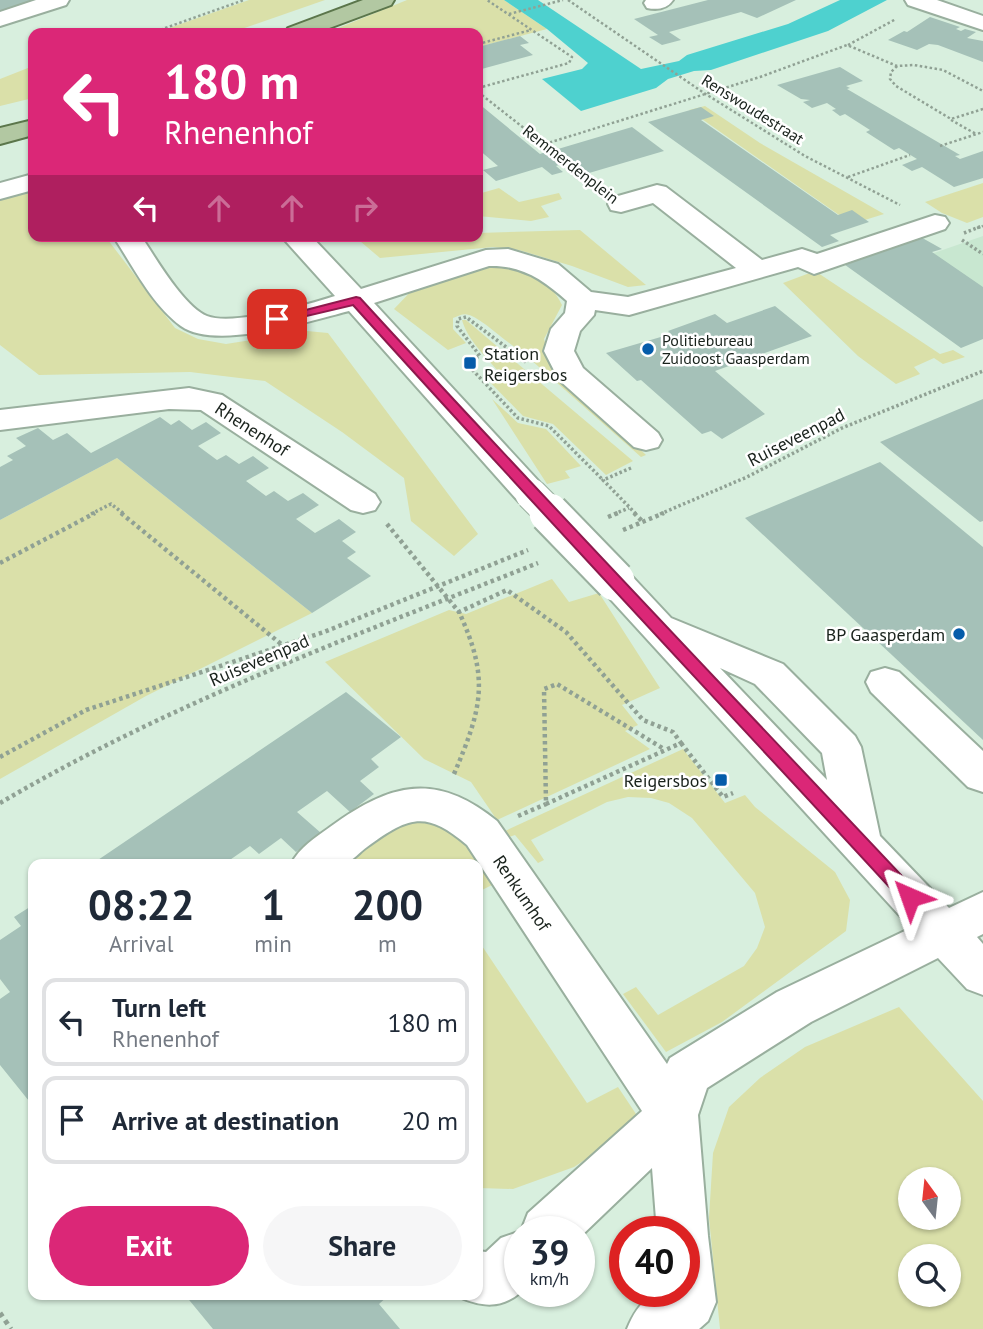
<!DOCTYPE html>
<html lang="en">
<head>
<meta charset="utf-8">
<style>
  body { margin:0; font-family:"PT Sans",sans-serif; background:#f6f6f7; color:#1f2937; height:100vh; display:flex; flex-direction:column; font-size:26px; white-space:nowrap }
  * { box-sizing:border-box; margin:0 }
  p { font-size:23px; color:#747a83 }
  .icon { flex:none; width:38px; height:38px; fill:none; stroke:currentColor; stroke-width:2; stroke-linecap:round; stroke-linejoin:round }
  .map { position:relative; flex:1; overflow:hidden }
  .sheet { position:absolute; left:28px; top:859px; width:455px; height:441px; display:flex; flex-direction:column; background:#fff; border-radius:14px; box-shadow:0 2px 5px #0004 }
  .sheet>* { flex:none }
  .banner { position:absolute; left:28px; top:28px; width:455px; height:214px; border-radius:14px; box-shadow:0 2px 5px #0004; background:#db2777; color:#fff; overflow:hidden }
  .needle { width:46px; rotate:345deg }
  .fabs { position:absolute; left:898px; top:1167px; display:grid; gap:14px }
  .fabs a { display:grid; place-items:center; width:63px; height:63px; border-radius:50%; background:#fff; box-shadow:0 2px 5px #0004; font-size:35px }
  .speed { position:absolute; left:504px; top:1216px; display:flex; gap:14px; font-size:35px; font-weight:700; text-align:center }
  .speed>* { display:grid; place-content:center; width:91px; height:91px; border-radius:50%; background:#fff; box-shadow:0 2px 5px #0004; line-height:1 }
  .speed small { font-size:18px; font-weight:400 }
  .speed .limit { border:10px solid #d22; background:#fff; color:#111 }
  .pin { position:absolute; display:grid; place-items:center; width:60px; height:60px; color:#fff; margin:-30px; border-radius:14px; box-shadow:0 4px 10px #0006 }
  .me { position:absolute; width:77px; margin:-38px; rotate:317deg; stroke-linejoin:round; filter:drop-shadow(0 0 5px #0008) }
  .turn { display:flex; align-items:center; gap:24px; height:147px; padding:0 21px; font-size:32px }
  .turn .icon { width:91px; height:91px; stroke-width:2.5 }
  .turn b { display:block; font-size:49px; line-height:60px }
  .lanes { display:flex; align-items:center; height:66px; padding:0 21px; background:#0003; justify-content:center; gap:35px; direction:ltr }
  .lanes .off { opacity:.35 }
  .eta { display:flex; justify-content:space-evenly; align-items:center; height:119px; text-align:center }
  .eta b { font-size:42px; font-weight:600; line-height:49px }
  .primary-button { display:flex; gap:14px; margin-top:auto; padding:14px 21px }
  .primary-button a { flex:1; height:80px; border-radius:42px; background:#db2777; color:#fff; font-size:28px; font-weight:600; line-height:80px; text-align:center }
  .primary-button a+a { background:#f6f6f7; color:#1f2937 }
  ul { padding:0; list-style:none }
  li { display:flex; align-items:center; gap:21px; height:88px; margin:0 14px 10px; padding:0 7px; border:4px solid #e0e1e3; border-radius:14px }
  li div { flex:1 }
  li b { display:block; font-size:26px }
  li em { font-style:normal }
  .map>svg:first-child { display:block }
</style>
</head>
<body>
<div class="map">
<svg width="983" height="1329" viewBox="0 0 983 1329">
  <rect width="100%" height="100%" fill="#d8efde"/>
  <path fill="#c8e7d0" d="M983,236V315L908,262Z"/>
  <g fill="#dae0a9" fill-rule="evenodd">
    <path d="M249,0H325L230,33H155Z"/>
    <path d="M407,0H504L547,29L478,47V33H326Z"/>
    <path d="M33,66V98L0,106V79Z"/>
    <path d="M705,106L760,143L884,214L852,224L689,110Z"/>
    <path d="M983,183V217L967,223L942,213L925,202Z"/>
    <path d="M499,188L519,202L559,193L562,199L541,206L549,217L531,221L478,216V194Z"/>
    <path d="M33,192V236H105L175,328L198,339L226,344L307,331L328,333L478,534L454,556L411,521L404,478L342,432L265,381L190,372L39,375L0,345V200Z"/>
    <path d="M580,230L646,285L628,287L572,266L519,250L493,247L380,258L354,236H478V233Z"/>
    <path d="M494,264C524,268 548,276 562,305L544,339L552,364L646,455L641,457L522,352C508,344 481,318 469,315C463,313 459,316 453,318V329L466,343L448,350L394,309L416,286Z"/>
    <path d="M815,271L940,354L953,350L965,357L943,364L934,358L914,367L920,374L896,384L858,356L783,283Z"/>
    <path d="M462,320H466L633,461L606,475L553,424L523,416L485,377L499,372C486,357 467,339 462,320Z"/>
    <path d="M492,399L518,423L546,429L581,466L565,471L570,478L547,484Z"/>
    <path d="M117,458L312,613L146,696L0,779V520Z"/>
    <path d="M552,579L569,602L599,593L660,688L622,705L638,725L625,731L650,749L497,820L471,782L424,759L325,662L449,610L466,614Z"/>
    <path d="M683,749L725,803L745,795L755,807L835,872L850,900L846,931L722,1022L666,1052L623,994L636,987L658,1015L744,966L757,948L765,927L755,893L692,818L669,803L651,798L628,797L607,802L531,840L544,860L538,863L515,835L509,837L505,831Z"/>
    <path d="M415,817L455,828L500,881L478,892V864H343L391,820Z"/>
    <path d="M478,940L587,1103L618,1087L642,1123L574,1167L513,1189L478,1188Z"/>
    <path d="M899,1007L983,1101V1329H720L709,1218L713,1153L729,1107L760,1078L805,1047ZM910,1180H948V1218H910ZM910,1256H948V1295H910Z"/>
  </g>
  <path fill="#4ed1cf" d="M504,0H538L641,69L679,61L687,55L788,24L840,0H887L828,31L711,70L694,71L668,79L656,88L581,111L542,79L582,69L588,63L547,29Z"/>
  <g fill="#a5c1b8">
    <path d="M0,0H33L0,11Z"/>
    <path d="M708,0H796L757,18L741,12L669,32L681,40L662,45L649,37L658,35L634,19Z"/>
    <path d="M930,17L960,27L956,29L961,31L965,29L976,32L967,38L983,41V62L938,45L929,44L917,50L888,40L904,31L907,32Z"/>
    <path d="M520,36L529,43L520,45L533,55L478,70V47Z"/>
    <path d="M840,67L863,81L846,86L850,88L847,89L960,155L955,156L960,159L983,151V178L954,187L922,167L912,171L902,165L917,159L899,148L894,150L866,132L870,130L845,114L840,116L832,110L836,109L827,103L812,108L803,102L810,100L801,99L777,85Z"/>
    <path d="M478,103L540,154L548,151L559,161L562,164L556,166L563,172L552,175L542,167L496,181L483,170L498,166L478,149Z"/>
    <path d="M701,107L714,116L701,120L838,215L852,210L869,222L830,235L839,241L822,247L648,122Z"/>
    <path d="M632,127L664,151L589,173L558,149Z"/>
    <path d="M917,235L942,249L932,252L983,287V339L961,348L841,262Z"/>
    <path d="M775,306L812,336L715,371L765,414L722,439L711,431L702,434L641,380L637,381L606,353L671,334L668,331L715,314L727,323Z"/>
    <path d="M983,399V521L980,522L880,442Z"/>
    <path d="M160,417L171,425L179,420L192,430L206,422L221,433L198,446L217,460L226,455L239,464L253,456L269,468L246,481L266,496L274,491L288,501L303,493L319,505L296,519L315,533L339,519L356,532L342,541L356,552L347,558L371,576L312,613L117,458L0,520V467L13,460L7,456L26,446L16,438L38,428L53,440L67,433L91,453Z"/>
    <path d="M880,462L983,547V740L745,518Z"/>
    <path d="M346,692L401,737L371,759L379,767L360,781L374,794L350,812L327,791L297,812L321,833L296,852L281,838L259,854L250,846L224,864H92Z"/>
    <path d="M33,905V1106L0,1065V999L10,992L0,979V940L21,926L14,917Z"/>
    <path d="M185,1295H389L379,1304L400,1329H213Z"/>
  </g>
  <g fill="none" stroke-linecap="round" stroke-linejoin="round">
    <g stroke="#99af9e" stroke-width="4">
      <g id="minor">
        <path d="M36,0H69L66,5L0,26V12Z"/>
        <path d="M646,0H673C667,9 657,10 647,8L644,3Z"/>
        <path d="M905,0H937L983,16V30L908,5Z"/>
        <path d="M33,174V190L0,199V183Z"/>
        <path d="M657,185L666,187L762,260L802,249L817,254L935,215L945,217L949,223L945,229L814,274L798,267L629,315L595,310L594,315L580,331L574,351L583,368L658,433L662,440L658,447L646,450L634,447L559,380L544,351L551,329L565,313L567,301C543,280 522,265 489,266L374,303L543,486L548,494L543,502L531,505L519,502L349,311C310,321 216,351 181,326C152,305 133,266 113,236H141C155,257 184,307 207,316C233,326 307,305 335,296L281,236H311L361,289L486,250L508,249L558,264L591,292L628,297L736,268L653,203L621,212L611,210L608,204L611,198Z"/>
        <path d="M189,388L222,395L375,494L380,502L375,510L363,513L351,510L201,410L169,409L0,430V410Z"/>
        <path d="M615,568L628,572L671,618L783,664L855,736L861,747L880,836L949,908L983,892V934L977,937L983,944V995L967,989L938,958L811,1022L707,1088L698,1115L708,1236L716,1302L708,1321L699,1329H627C640,1298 651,1292 684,1292V1232H657L652,1168L579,1238V1232H520L521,1292C501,1309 482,1307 459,1297L458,1295H478V1251L486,1252L501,1238L521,1231L528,1213L642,1111L467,845C426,810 409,816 367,847C360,852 353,860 345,864C336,868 302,865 291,864C300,847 315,838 330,827C390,783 436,771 497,821L667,1064L670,1058L777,992L911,928L602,590L597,581L602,572ZM720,668L755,684L822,753L827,780Z"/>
        <path d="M885,668L899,672L983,751V792L968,787L871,692L866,682L871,672Z"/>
      </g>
    </g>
    <g stroke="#5b764b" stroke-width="4">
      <g id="major">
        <path d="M363,0H394L391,5L316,33H285L288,28Z"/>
        <path d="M33,120V135L0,144V128Z"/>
      </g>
    </g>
    <g stroke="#90a194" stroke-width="2.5" stroke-dasharray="2.5 2.5" stroke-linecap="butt">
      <path d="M568,0L704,93L805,156L900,205"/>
      <path d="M509,14L563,0"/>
      <path d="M151,33L244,0"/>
      <path d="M478,44L531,30"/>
      <path d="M848,45L896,19"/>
      <path d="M897,66L891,72L890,79L896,86L951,119L983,109"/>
      <path d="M478,88L569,63L572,57L487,0"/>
      <path d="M478,92L599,187"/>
      <path d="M951,120L976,134"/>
      <path d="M545,144L760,77L847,45L897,66L914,65L943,70L983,91"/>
      <path d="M940,146L983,132"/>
      <path d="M848,177L910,155"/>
      <path d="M977,228L983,226"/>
    </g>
    <g stroke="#90a194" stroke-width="3.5" stroke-dasharray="2.5 2.5" stroke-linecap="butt">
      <path d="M964,233L982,226"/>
      <path d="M962,240L983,254"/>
      <path d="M526,362L466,317L458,319L457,326L480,356L465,362L518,418L549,426L603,480"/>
      <path d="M631,468L603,480L636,514"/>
      <path d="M91,514L111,504L124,514"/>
      <path d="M614,514L629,508"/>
      <path d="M660,514L747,477L842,428L983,371"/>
    </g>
    <g stroke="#90a194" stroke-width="4.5" stroke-dasharray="3.5 3.5" stroke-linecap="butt">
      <path d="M121,513L281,644"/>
      <path d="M634,513L642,521"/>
      <path d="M608,517L618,513"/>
      <path d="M387,524L459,612"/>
      <path d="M623,530L664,513"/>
      <path d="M0,563L95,513"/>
      <path d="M681,743L723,797L733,793"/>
      <path d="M0,757L86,710L324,632L528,550"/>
      <path d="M454,774C482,708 490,679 459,612L507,590L566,632L643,720L673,732L681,743L546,804L544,689L557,684L664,749"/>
      <path d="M0,803C172,702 354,636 538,563"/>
      <path d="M518,816L546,804"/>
    </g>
    <path stroke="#90a194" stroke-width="5" stroke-dasharray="4.5 4.5" stroke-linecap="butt" d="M0,1313L11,1329"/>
    <use href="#minor" fill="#fff" fill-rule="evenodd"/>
    <use href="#major" fill="#b2c8a2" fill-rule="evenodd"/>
    <g stroke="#99af9e" stroke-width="33" stroke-linecap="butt">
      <path id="minor-bridge-far1" d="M531,494L551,514"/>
    </g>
    <g stroke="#99af9e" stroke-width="43" stroke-linecap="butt">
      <path id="minor-bridge" d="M549,513L615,581"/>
    </g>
    <use href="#minor-bridge-far1" stroke="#fff" stroke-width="31"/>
    <use href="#minor-bridge" stroke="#fff" stroke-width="39"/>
  </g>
  <path fill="#db2777" stroke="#8e194d" stroke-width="2" d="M356,297L360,298C543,498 731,694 917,892L919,897L917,903L910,905L904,903C720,703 534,506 353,305L277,323L271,319Z"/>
  <g fill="#055caa" stroke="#fff" stroke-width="2.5">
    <circle cx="648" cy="349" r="7"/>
    <rect x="463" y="356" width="14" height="14" rx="3.5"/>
    <circle cx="959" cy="634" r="7"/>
    <rect x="714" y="773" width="14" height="14" rx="3.5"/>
  </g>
  <g text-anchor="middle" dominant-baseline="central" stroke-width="5" stroke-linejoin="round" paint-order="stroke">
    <g font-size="16" fill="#19221c" stroke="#fff">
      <text transform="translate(753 109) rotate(32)">Renswoudestraat</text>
      <text transform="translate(571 164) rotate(38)">Remmerdenplein</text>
    </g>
    <g font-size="16" fill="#19221c" stroke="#fff" text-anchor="start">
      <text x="662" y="340">Politiebureau<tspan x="662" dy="18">Zuidoost Gaasperdam</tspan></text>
    </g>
    <g font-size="18" fill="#19221c" stroke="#fff" text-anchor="end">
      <text x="484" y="353" text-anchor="start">Station<tspan x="484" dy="21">Reigersbos</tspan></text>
      <text x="945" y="634">BP Gaasperdam</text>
      <text x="707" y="780">Reigersbos</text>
    </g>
    <g font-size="18" fill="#19221c" stroke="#fff">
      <text transform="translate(252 429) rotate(33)">Rhenenhof</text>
      <text transform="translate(796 437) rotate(-27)">Ruiseveenpad</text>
      <text transform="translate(259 660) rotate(-23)">Ruiseveenpad</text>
      <text transform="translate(522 893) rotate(56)">Renkumhof</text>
    </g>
  </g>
</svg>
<div class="fabs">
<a><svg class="needle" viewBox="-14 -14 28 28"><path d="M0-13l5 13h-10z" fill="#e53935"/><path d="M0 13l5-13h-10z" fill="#747a83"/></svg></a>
<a><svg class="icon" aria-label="search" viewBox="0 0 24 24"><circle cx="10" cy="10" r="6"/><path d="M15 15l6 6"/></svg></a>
</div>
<div class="speed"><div>39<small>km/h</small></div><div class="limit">40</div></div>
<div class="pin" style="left:277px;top:319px;background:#d93025"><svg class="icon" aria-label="arrive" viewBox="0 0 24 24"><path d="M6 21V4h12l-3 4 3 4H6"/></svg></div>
<svg class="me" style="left:910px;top:897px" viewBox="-20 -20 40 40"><path d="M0-17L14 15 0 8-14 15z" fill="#db2777" stroke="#fff" stroke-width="4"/></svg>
<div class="banner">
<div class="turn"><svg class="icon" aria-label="left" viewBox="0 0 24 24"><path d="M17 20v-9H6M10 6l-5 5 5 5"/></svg><div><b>180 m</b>Rhenenhof</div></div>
<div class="lanes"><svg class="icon" aria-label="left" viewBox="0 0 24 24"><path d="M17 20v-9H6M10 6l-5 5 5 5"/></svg><svg class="icon off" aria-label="ahead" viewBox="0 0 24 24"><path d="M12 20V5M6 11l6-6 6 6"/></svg><svg class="icon off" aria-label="ahead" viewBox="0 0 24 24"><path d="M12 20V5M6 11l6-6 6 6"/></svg><svg class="icon off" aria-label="right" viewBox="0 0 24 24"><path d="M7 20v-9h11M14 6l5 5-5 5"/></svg></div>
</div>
<section class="sheet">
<div class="eta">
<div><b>08:22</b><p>Arrival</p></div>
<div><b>1</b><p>min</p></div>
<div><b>200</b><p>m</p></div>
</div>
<ul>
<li><svg class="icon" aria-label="left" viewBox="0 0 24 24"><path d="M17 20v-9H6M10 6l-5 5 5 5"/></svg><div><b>Turn left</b><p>Rhenenhof</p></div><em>180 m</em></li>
<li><svg class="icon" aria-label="arrive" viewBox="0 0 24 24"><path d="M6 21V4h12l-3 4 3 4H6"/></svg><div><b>Arrive at destination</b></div><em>20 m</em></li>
</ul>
<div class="primary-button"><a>Exit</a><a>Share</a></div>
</section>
</div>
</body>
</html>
